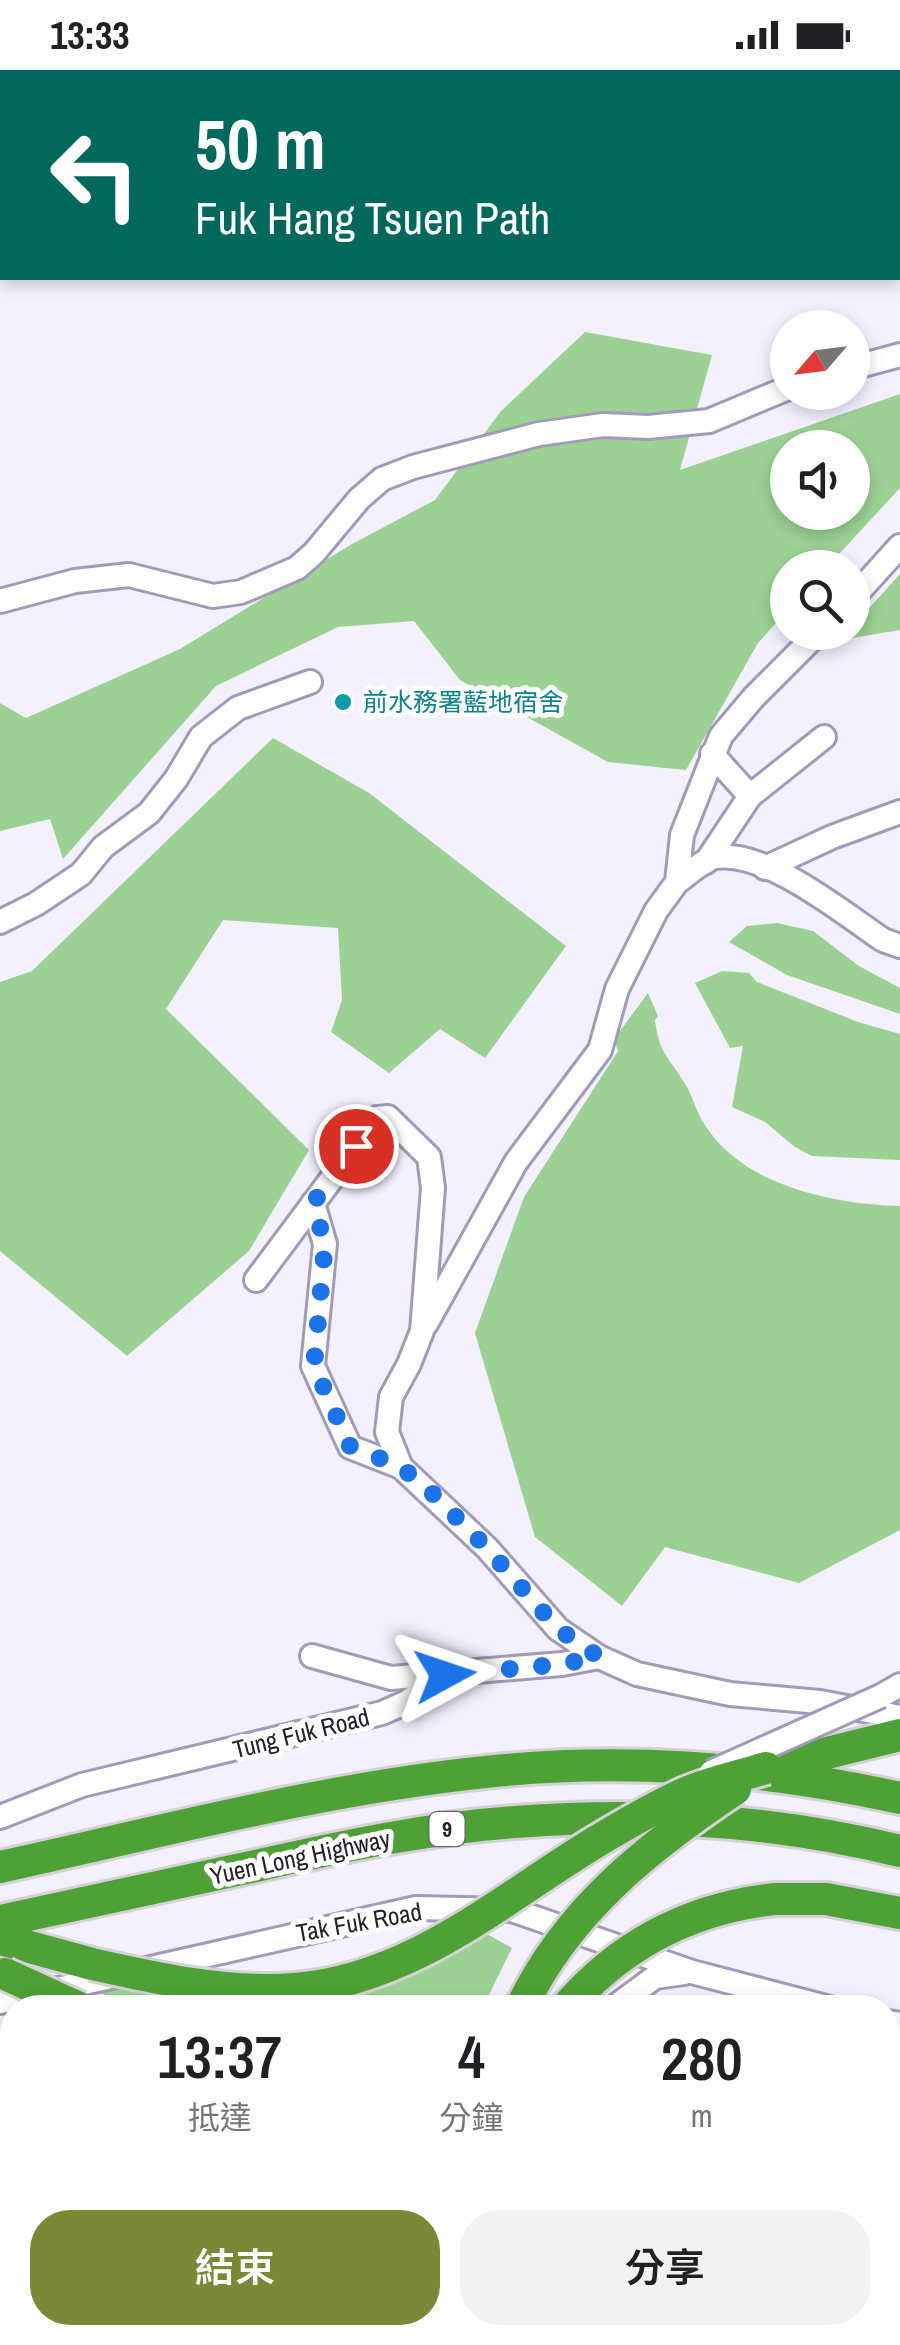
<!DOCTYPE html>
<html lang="zh-TW">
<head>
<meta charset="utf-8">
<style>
  body { margin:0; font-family:"Archivo Narrow","Noto Sans TC",sans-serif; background:#f2f2f2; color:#202124; height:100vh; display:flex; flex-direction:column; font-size:38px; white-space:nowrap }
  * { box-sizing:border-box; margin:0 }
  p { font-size:32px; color:#757577 }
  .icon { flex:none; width:55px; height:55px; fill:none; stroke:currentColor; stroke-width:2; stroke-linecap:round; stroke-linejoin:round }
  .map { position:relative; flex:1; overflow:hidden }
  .sheet { position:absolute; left:0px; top:1925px; width:900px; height:350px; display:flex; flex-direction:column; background:#fff; border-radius:40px 40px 0 0; box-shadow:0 5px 15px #0003 }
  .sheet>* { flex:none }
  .hud { position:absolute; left:0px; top:0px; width:900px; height:210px; box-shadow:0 5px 15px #0003; background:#00695c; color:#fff; overflow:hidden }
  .needle { width:65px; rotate:242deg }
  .tools { position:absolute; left:770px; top:240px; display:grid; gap:20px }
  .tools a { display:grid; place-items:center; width:100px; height:100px; border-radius:50%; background:#fff; box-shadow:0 5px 15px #0003; font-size:50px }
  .pin { position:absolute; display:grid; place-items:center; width:85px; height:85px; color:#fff; margin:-42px; border:5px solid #fff; border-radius:50%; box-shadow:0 2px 10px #0007 }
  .me { position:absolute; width:110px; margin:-55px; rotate:85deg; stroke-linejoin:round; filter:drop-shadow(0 0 8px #0008) }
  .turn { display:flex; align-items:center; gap:35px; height:210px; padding:0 30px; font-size:45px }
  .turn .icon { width:130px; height:130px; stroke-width:2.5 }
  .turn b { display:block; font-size:70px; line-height:85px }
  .eta { display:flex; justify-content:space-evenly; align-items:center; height:170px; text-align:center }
  .eta b { font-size:60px; font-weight:600; line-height:70px }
  .button { display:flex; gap:20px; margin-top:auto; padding:20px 30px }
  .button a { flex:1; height:115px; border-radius:40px; background:#7b8835; color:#fff; font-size:40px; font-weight:600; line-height:115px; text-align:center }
  .button a+a { background:#f2f2f2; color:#202124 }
  .status { display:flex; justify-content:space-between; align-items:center; height:70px; padding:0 50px; background:#fff; direction:ltr }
  .status svg { height:28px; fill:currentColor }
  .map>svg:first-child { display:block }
</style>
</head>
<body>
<div class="status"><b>13:33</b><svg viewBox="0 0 49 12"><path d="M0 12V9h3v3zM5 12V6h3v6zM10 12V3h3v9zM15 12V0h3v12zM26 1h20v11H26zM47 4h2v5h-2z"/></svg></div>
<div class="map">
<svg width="900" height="2275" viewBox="0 0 900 2275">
  <rect width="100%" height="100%" fill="#f4f0fe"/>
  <g fill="#9bd293" fill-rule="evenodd">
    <path d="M585,262L712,285L680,400L900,324V418L827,497L788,498L787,541L758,573L686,700L608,692L460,610L414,551L338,557L216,616L63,789L50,749L0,761V633L26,648L180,579L352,474L435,430L501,341ZM788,378H852V442H788Z"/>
    <path d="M900,504V560L840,570L847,563L852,562L853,556Z"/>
    <path d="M273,668L369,723L566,876L485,988L440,959L389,1003L331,962L342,930L338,858L223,850L166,939L309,1080L249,1181L127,1286L0,1181V912L32,901Z"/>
    <path d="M777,853L813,861L859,896L900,918V944L787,905L729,872L747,856Z"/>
    <path d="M722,901L749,903L757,912L858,952L900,964V1090L812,1086L795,1077L765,1052L732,1037L743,976L730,978L695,913Z"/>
    <path d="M648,923L658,946L655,950C659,984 668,986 684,1012C693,1026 696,1042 705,1055C743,1116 834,1134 900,1136V1460L799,1513L665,1477L622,1536L535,1467L475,1263L524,1127L618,981L614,969Z"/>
    <path d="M487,1864L512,1878L483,1937L126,1938L101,1923L132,1914L180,1926L449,1884Z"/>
  </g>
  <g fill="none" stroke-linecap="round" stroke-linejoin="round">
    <g stroke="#6594ba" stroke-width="6">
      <path d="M300,2L304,0"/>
      <path d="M0,167H2"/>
    </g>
    <g stroke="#a39aba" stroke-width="28">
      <g id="minor">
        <path d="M852,298L900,285"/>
        <path d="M852,529L900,476"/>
        <path d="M0,531L75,511L129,505L213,526L241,522L297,498L314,483L359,429L382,409L413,397L539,364L603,355L648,357L709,351L788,318"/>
        <path d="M712,684L750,726"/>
        <path d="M706,792L750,726L824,667"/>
        <path d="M765,798L832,767L900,742"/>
        <path d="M677,812C688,805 704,789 716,787C766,780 843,843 883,870L900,876"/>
        <path d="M0,852L36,834L81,804L103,777L149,743L176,709L201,667L238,638L310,612"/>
        <path d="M313,1133L325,1174L313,1296L350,1377L401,1397"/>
        <path d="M256,1210L377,1048L388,1047L429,1087L433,1118L422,1261L409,1294L391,1327L387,1362L401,1397L487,1478L558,1559L599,1587L637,1604L730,1624L820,1632L900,1647"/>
        <path d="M426,1254L516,1092L600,980L617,919L656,841L677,812L682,765L721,666L754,627L819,562"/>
        <path d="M312,1586L391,1608L562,1594L599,1587"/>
        <path d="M881,1626L900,1615"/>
        <path d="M0,1747L82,1715L382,1643L407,1632L445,1605"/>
        <path d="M0,1932L416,1838L512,1840L692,1902L830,1938"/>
        <path d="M613,1938L655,1907L684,1903"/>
        <path d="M888,1952L900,1954"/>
        <path d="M888,2030V2067"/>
        <path d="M0,2150L12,2157"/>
        <path d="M0,2200L12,2206"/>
        <path d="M599,2262L605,2275"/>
        <path d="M97,2275L104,2262"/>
      </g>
    </g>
    <g stroke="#d3d3d5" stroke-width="38">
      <g id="highway">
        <path d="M766,1698L900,1665"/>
        <path d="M0,1797C160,1762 321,1719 485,1702C624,1687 764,1698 900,1728"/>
        <path d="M775,1829H826L900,1843"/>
        <path d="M0,1851C87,1832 173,1814 260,1795C344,1776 429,1758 515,1752C644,1742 774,1750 900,1781"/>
        <path d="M0,1869L92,1894"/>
        <path d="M0,2064L12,2069"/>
        <path d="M350,2262L366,2275"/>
        <path d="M461,2262L472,2275"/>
        <path d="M534,2262L541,2275"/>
      </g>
    </g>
    <use href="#minor" stroke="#fff" stroke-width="22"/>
    <use href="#highway" stroke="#4ea134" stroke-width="32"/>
    <g stroke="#a39aba" stroke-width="28" stroke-linecap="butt">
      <path id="minor-bridge" d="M711,1702L881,1626"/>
    </g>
    <g stroke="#d3d3d5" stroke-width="38" stroke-linecap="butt">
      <g id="highway-bridge">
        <path d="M92,1894C159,1909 226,1924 295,1919C414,1909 501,1829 599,1770C626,1754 656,1736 686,1723C711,1712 740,1706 766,1698"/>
        <path d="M5,1904L79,1938"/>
        <path d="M521,1938C567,1841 648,1777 735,1719"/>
        <path d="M566,1938C621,1874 691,1838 775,1829"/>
      </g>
    </g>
    <use href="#minor-bridge" stroke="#fff" stroke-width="22"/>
    <use href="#highway-bridge" stroke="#4ea134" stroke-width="32"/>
  </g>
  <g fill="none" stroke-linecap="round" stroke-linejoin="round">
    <path stroke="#1a73e8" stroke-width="18" stroke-dasharray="0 32.4" d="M356,1076L313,1133L325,1174L314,1296L350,1376L401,1397L431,1422L487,1478L558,1559L599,1587L562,1594L445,1605"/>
  </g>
  <circle fill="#0f9aa8" stroke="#fff" stroke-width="4" cx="343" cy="632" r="10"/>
  <g text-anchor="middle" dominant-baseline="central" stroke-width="10" stroke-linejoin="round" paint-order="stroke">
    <rect fill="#fff" stroke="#66646c" stroke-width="2.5" x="429.5" y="1742" width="35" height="34" rx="8"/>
    <g font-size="22" font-weight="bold" fill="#24212d">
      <text x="447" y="1759">9</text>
    </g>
    <g font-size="25" fill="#0d838f" stroke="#fff" text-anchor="start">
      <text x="363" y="632">前水務署藍地宿舍</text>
    </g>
    <g font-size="25" fill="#24212d" stroke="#fff">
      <text transform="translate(301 1663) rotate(-14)">Tung Fuk Road</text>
      <text transform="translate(300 1787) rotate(-12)">Yuen Long Highway</text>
      <text transform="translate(359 1852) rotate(-10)">Tak Fuk Road</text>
    </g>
  </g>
</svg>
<div class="tools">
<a><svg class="needle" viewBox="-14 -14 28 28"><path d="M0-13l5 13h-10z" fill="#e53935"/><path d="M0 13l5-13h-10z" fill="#757577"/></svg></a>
<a><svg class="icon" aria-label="sound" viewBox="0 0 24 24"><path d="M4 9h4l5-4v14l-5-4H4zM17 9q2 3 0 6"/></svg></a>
<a><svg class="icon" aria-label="search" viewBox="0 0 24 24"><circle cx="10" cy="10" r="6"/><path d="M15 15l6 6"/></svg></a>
</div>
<div class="pin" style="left:356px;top:1076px;background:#d93025"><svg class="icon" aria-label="arrive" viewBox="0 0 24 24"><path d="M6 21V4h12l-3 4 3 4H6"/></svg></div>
<svg class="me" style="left:445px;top:1605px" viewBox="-20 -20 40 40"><path d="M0-17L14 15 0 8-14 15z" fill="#1a73e8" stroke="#fff" stroke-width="4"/></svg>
<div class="hud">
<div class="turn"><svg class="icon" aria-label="left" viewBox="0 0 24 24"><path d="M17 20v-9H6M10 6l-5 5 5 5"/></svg><div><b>50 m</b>Fuk Hang Tsuen Path</div></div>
</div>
<section class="sheet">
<div class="eta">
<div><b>13:37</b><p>抵達</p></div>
<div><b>4</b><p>分鐘</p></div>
<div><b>280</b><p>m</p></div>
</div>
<div class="button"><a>結束</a><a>分享</a></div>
</section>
</div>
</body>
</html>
